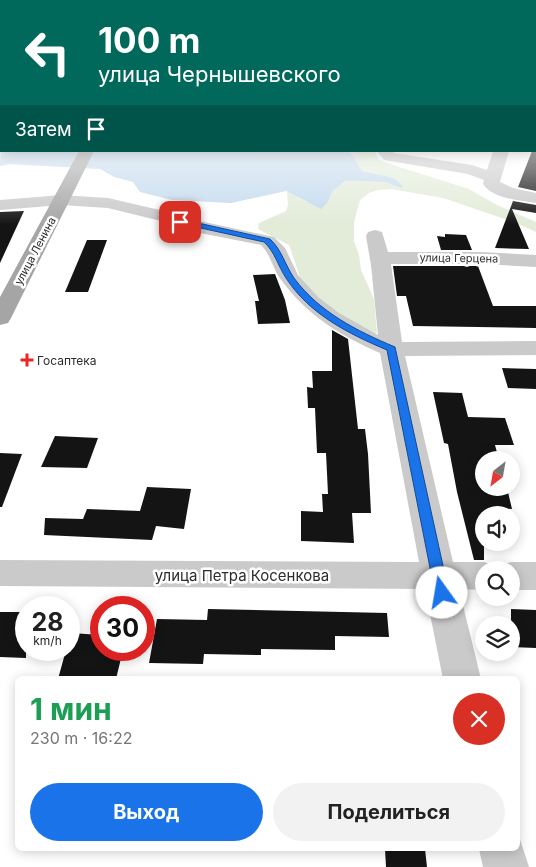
<!DOCTYPE html>
<html lang="ru">
<head>
<meta charset="utf-8">
<style>
  body { margin:0; font-family:Inter,sans-serif; background:#f2f2f2; color:#222; height:100vh; display:flex; flex-direction:column; font-size:19px; white-space:nowrap }
  * { box-sizing:border-box; margin:0 }
  p { font-size:16px; color:#767676 }
  .icon { flex:none; width:28px; height:28px; fill:none; stroke:currentColor; stroke-width:2; stroke-linecap:round; stroke-linejoin:round }
  .map { position:relative; flex:1; overflow:hidden }
  .side { position:absolute; left:15px; top:676px; width:505px; height:175px; display:flex; flex-direction:column; background:#fff; border-radius:8px; box-shadow:0 2px 12px #0003 }
  .side>* { flex:none }
  .top-card { position:absolute; left:0px; top:0px; width:536px; height:152px; box-shadow:0 2px 12px #0003; background:#00695c; color:#fff; overflow:hidden }
  .needle { width:32px; rotate:211deg }
  .buttons { position:absolute; left:475px; top:451px; display:grid; gap:10px }
  .buttons a { display:grid; place-items:center; width:45px; height:45px; border-radius:50%; background:#fff; box-shadow:0 2px 12px #0003; font-size:25px }
  .speed { position:absolute; left:15px; top:596px; display:flex; gap:10px; font-size:25px; font-weight:700; text-align:center }
  .speed>* { display:grid; place-content:center; width:65px; height:65px; border-radius:50%; background:#fff; box-shadow:0 2px 12px #0003; line-height:1 }
  .speed small { font-size:12px; font-weight:400 }
  .speed .limit { border:8px solid #d22; background:#fff; color:#111 }
  .pin { position:absolute; display:grid; place-items:center; width:42px; height:42px; color:#fff; margin:-21px; border-radius:10px; box-shadow:0 2px 8px #0006 }
  .me { position:absolute; width:55px; margin:-28px; rotate:347deg; stroke-linejoin:round; filter:drop-shadow(0 0 4px #0008) }
  .turn { display:flex; align-items:center; gap:18px; height:105px; padding:0 15px; font-size:22px }
  .turn .icon { width:65px; height:65px; stroke-width:2.5 }
  .turn b { display:block; font-size:35px; line-height:42px }
  .then { display:flex; align-items:center; height:48px; padding:0 15px; background:#0003; gap:10px; font-size:19px }
  .round { display:grid; place-items:center; flex:none; width:52px; height:52px; border-radius:26px; background:#f2f2f2 }
  .summary { display:flex; align-items:center; justify-content:space-between; height:85px; padding:0 15px }
  h1 { font-size:30px; font-weight:700; line-height:38px; color:#1e9e55 }
  .cta { display:flex; gap:10px; margin-top:auto; padding:10px 15px }
  .cta a { flex:1; height:58px; border-radius:30px; background:#1a73e8; color:#fff; font-size:20px; font-weight:700; line-height:58px; text-align:center }
  .cta a+a { background:#f2f2f2; color:#222 }
  .map>svg:first-child { display:block }
</style>
</head>
<body>
<div class="map">
<svg width="536" height="867" viewBox="0 0 536 867">
  <rect width="100%" height="100%" fill="#fff"/>
  <path fill="#e2ecd9" d="M350,151H375L378,159L387,163L469,189L497,205L536,222V232L514,222L443,198L391,189L378,190L369,193L360,200L354,222V241L359,255L361,270L374,299L377,333L369,334L317,299L300,277L289,245L258,229L259,223L286,211L288,205L287,191L306,202H328L332,192L345,181L386,182L401,188L394,178L362,171Z"/>
  <path fill="#c4daed" d="M1,132V151H350L362,171L394,178L403,187L401,188L386,182L345,181L332,192L328,202L321,209L286,191L231,203L172,200L140,192L133,182L114,177L100,169L9,164L0,166Z"/>
  <g fill="#141414">
    <path d="M535,146H536V191L518,187L532,151H535Z"/>
    <path d="M513,201L536,205V213L512,209L529,249L495,248Z"/>
    <path d="M24,211L0,263V212Z"/>
    <path d="M445,234L466,235L472,250H441L437,236L445,237Z"/>
    <path d="M87,240H107L88,292H65Z"/>
    <path d="M393,266H478L493,306H536V328L413,326L406,296H397Z"/>
    <path d="M275,274L285,300L290,323L258,324L255,301H259L253,275Z"/>
    <path d="M332,330L348,339L358,429H365L368,454L371,513H352L354,543L301,541V511L323,512L322,494H328L326,453H317L315,408H308L307,387L313,388L312,371H332Z"/>
    <path d="M502,368L536,369V389L508,388Z"/>
    <path d="M433,392L462,393L468,417L505,418L514,445H495L499,460H484V488H507L512,509L494,508L495,515H484V560H474L457,492L448,444L444,443Z"/>
    <path d="M55,436L98,438L87,468L41,467Z"/>
    <path d="M0,453L22,454L2,507H0Z"/>
    <path d="M147,487L191,489L184,529L156,526L152,540L44,535L45,518L83,519L87,509L140,511Z"/>
    <path d="M208,609L387,613L389,637L335,636V650L261,649V655L204,654L203,664L149,663L157,619L207,620Z"/>
    <path d="M511,609L536,610V648L511,647Z"/>
    <path d="M0,612H26V658L0,657Z"/>
    <path d="M71,633L101,635V650H123L116,679H58L66,650H69Z"/>
    <path d="M385,849H425L427,867H386Z"/>
  </g>
  <g fill="none" stroke-linecap="round" stroke-linejoin="round">
    <g fill="#cacaca" fill-rule="evenodd">
      <rect x="535" y="104" width="1" height="8"/>
      <rect x="0" y="118" width="1" height="8"/>
      <path d="M377,151H392L394,153L472,165L487,170L493,151H509L500,182L513,188L536,193V203C519,200 493,199 483,184L484,180L468,174L384,160Z"/>
      <path d="M61,195L108,198L177,214L195,220L274,237L285,248L298,275L318,297L339,313L378,335L371,265L366,236L368,232L375,230L382,232L388,252H481L536,255V267L481,264H391L402,342L536,341V355L405,356L453,562H484L496,566L498,569L499,566L511,562H536V590H511V570H484V590L459,589L481,679H443L425,589L0,586V560L419,562L380,353C341,336 308,316 282,281C273,270 271,255 261,245L190,231L165,222L108,208L61,205L0,210V200Z"/>
      <path d="M518,833L529,867H483L479,849H518Z"/>
    </g>
    <path fill="#a5a5a5" fill-rule="evenodd" d="M79,151H94L11,318L8,323L0,325V297Z"/>
  </g>
  <linearGradient id="sky" x2="0" y2="1"><stop stop-color="#99c3ea"/><stop offset="0.46" stop-color="#fff"/><stop offset="1" stop-color="#fff" stop-opacity="0"/></linearGradient>
  <rect width="536" height="225" fill="url(#sky)"/>
  <path fill="#1a73e8" stroke="#114b97" d="M180,219L270,239C282,250 285,265 294,278C319,312 357,331 395,347L449,593L447,598L442,599L437,598L435,593L387,350C349,334 309,314 286,278C278,266 275,252 264,242L178,223L177,222Z"/>
  <path fill="#f12322" stroke="#fff" stroke-width="2" d="M24.5 352.5h5v5h5v5h-5v5h-5v-5h-5v-5h5z"/>
  <g text-anchor="middle" dominant-baseline="central" stroke-width="5" stroke-linejoin="round" paint-order="stroke">
    <g font-size="11" fill="#2d2d2d" stroke="#fff">
      <text transform="translate(35 251) rotate(-62)">улица Ленина</text>
      <text transform="translate(459 258) rotate(1)">улица Герцена</text>
    </g>
    <g font-size="12" fill="#2d2d2d" stroke="#fff" text-anchor="start">
      <text x="37" y="360">Госаптека</text>
    </g>
    <g font-size="15" fill="#2d2d2d" stroke="#fff">
      <text x="242" y="575">улица Петра Косенкова</text>
    </g>
  </g>
</svg>
<div class="buttons">
<a><svg class="needle" viewBox="-14 -14 28 28"><path d="M0-13l5 13h-10z" fill="#e53935"/><path d="M0 13l5-13h-10z" fill="#767676"/></svg></a>
<a><svg class="icon" aria-label="sound" viewBox="0 0 24 24"><path d="M4 9h4l5-4v14l-5-4H4zM17 9q2 3 0 6"/></svg></a>
<a><svg class="icon" aria-label="search" viewBox="0 0 24 24"><circle cx="10" cy="10" r="6"/><path d="M15 15l6 6"/></svg></a>
<a><svg class="icon" aria-label="layers" viewBox="0 0 24 24"><path d="M12 4l9 5-9 5-9-5zM3 14l9 5 9-5"/></svg></a>
</div>
<div class="speed"><div>28<small>km/h</small></div><div class="limit">30</div></div>
<div class="pin" style="left:180px;top:222px;background:#d93025"><svg class="icon" aria-label="arrive" viewBox="0 0 24 24"><path d="M6 21V4h12l-3 4 3 4H6"/></svg></div>
<svg class="me" style="left:442px;top:593px" viewBox="-20 -20 40 40"><circle r="19" fill="#fff"/><path d="M0-13L10 11 0 6-10 11z" fill="#1a73e8"/></svg>
<div class="top-card">
<div class="turn"><svg class="icon" aria-label="left" viewBox="0 0 24 24"><path d="M17 20v-9H6M10 6l-5 5 5 5"/></svg><div><b>100 m</b>улица Чернышевского</div></div>
<div class="then">Затем<svg class="icon" aria-label="arrive" viewBox="0 0 24 24"><path d="M6 21V4h12l-3 4 3 4H6"/></svg></div>
</div>
<section class="side">
<div class="summary"><div><h1>1 мин</h1><p>230 m · 16:22</p></div><a class="round" style="background:#d93025;color:#fff"><svg class="icon" aria-label="close" viewBox="0 0 24 24"><path d="M6 6l12 12M18 6L6 18"/></svg></a></div>
<div class="cta"><a>Выход</a><a>Поделиться</a></div>
</section>
</div>
</body>
</html>
